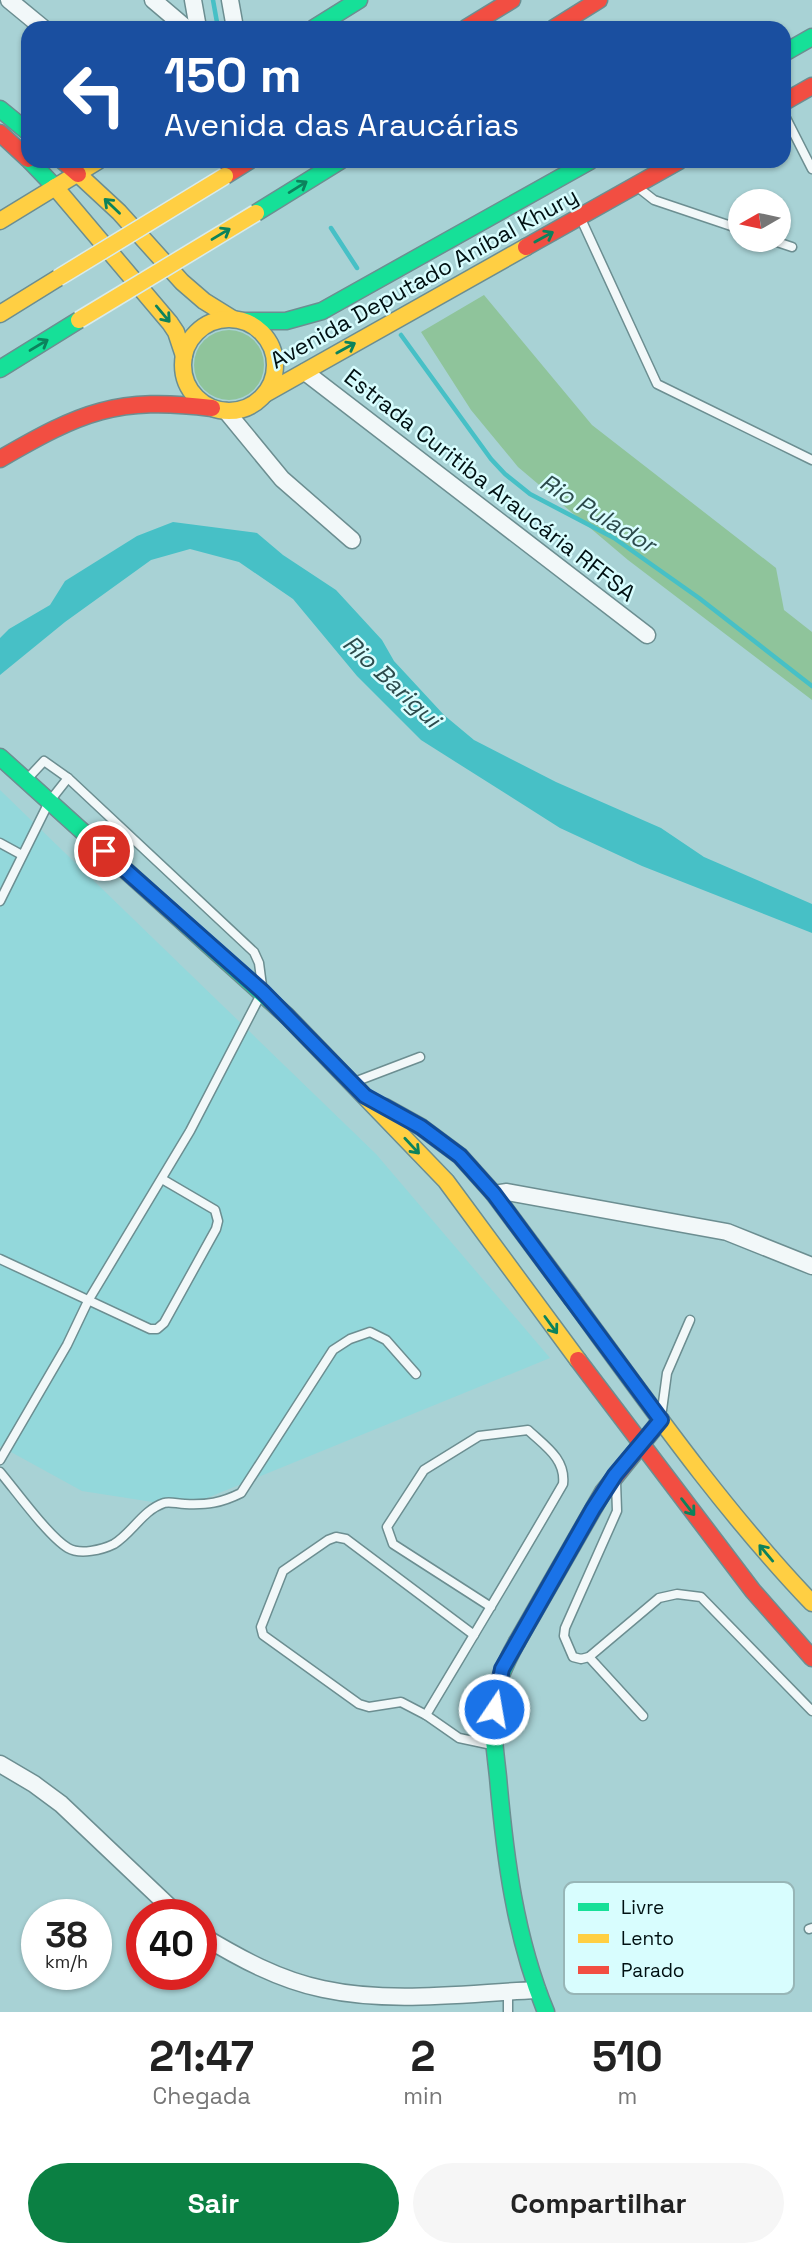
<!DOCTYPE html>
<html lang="pt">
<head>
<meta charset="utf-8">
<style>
  body { margin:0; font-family:"Space Grotesk",sans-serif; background:#f6f6f6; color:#222; height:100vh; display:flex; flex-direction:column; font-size:26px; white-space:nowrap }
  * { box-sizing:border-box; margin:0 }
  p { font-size:23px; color:#767676 }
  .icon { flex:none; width:38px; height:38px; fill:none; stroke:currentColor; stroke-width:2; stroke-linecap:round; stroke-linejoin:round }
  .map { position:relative; height:2012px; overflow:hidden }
  .sheet { display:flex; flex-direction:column; background:#fff; flex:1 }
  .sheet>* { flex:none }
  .top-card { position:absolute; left:21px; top:21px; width:770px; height:147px; border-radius:21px; box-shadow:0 2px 5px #0004; background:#1a4fa0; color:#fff; overflow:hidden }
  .needle { width:46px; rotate:261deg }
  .buttons { position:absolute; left:728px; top:189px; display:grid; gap:14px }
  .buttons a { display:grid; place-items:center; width:63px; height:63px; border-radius:50%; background:#fff; box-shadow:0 2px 5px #0004; font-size:35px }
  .speed { position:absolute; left:21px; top:1899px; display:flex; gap:14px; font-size:35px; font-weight:700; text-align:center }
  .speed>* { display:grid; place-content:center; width:91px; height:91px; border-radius:50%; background:#fff; box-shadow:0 2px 5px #0004; line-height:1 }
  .speed small { font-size:18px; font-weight:400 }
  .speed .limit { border:10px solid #d22; background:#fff; color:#111 }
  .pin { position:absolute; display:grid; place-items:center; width:60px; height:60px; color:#fff; margin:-30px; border:4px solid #fff; border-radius:50%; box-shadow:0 2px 7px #0007 }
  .me { position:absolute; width:77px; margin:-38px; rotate:12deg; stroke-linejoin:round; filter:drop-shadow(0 0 5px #0008) }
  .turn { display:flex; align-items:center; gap:24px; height:147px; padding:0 28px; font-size:32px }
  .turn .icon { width:91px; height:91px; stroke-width:2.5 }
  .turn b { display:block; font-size:49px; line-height:60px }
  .eta { display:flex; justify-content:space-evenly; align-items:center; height:119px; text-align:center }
  .eta b { font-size:42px; font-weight:700; line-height:49px }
  .button { display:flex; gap:14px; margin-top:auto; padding:14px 28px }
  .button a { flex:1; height:80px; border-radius:42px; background:#0b8043; color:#fff; font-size:28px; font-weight:700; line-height:80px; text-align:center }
  .button a+a { background:#f6f6f6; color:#222 }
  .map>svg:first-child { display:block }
</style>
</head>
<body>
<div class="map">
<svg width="812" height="2012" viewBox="0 0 812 2012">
  <rect width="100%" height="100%" fill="#a8d2d5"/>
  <path fill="#93d8db" d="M0,790L376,1154L550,1358L185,1507L82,1491L0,1446Z"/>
  <g fill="#8fc49b">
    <path d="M484,295L592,425L776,568L784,610L812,632V700L628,560L518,467L471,410L421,332Z"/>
    <circle cx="229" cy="365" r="35"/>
  </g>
  <path fill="#47c0c6" d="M173,522L257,533L283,555L336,590L382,640L394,661L444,715L474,740L556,782L661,828L704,857L812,904V933L642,866L560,828L421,740L357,676L293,599L239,562L190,549L151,560L65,622L0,675V638L9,629L50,605L65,581L137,536Z"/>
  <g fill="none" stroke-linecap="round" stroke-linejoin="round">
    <g stroke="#47c0c6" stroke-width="4.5">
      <path d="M213,0L218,28"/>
      <path d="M331,228L357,268"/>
      <path d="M401,335L491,459L505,474L530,494L614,538L699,598L812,686"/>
    </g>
    <g stroke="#6c8e91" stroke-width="11">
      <g id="lane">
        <path d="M784,114L812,169"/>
        <path d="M640,189L654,200L740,229"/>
        <path d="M581,219L657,384L812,460"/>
        <path d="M771,240L792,247"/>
        <path d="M30,776L44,761L68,778L254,952L259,963L262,986"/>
        <path d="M0,843L22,855"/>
        <path d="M0,901L49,802L68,778"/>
        <path d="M357,1081L420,1057"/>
        <path d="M0,1259L150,1329H157L164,1323L216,1229L218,1221L215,1210L162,1179"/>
        <path d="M662,1410L667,1373L690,1320"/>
        <path d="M0,1460L67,1345L88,1301L190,1131L259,998"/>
        <path d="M0,1472C16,1491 49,1537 68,1548C80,1555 102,1550 114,1544C132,1533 143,1510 164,1503C170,1501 178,1504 185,1504C207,1505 221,1503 241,1493L333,1350L350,1339L370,1332L386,1340L416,1374"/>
        <path d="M616,1482L617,1511L565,1628L564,1636L573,1657L581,1659L589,1657L659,1598L677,1594L701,1597L812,1711"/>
        <path d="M474,1635L346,1539L336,1537L328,1540L283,1571L261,1627L263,1635L359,1704L369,1707L401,1702L426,1715L459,1738L492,1745"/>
        <path d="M589,1657L643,1716"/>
        <path d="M426,1715C472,1638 518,1562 563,1484C566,1459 545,1446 528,1430L479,1436L424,1470L387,1527L393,1544L491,1607"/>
        <path d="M809,1929L812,1928"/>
        <path d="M508,2012V1992"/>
      </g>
    </g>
    <g stroke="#6c8e91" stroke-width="19">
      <g id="street">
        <path d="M9,0L43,28"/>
        <path d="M153,0L186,28"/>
        <path d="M193,0L198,28"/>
        <path d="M230,0L235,28"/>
        <path d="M305,372L647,635"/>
        <path d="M226,411L282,479L352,540"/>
        <path d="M494,1194L507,1192L727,1232L812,1266"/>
        <path d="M0,1764L34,1784L61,1804L177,1914"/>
        <path d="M201,1935C239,1958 279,1980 323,1989C392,2004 467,1993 537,1990"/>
      </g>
    </g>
    <g stroke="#6c8e91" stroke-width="19">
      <g id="fast">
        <path d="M314,28L359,0"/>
        <path d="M784,53L812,37"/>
        <path d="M0,109L28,132"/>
        <path d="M30,161L55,187"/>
        <path d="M256,213L340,161"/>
        <path d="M245,321H286L322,311L590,161"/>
        <path d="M0,369L79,320"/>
        <path d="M0,757L287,1016"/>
        <path d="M517,1642C509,1656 502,1672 497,1686C489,1714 495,1748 498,1777C505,1857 515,1937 546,2012"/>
      </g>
    </g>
    <g stroke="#6c8e91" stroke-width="19">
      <g id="slow">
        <path d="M78,174L119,212L182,282L204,301L233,319"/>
        <path d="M55,187L170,323L176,332L184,356"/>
        <path d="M0,221L98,161"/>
        <path d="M0,314L58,278"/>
        <circle cx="229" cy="365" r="46"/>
        <path d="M265,394L526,247"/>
        <path d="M287,1016L446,1181L578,1360"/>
        <path d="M572,1299C648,1403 723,1510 812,1603"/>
      </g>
    </g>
    <g stroke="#6c8e91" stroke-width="19">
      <g id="jam">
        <path d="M466,28L512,0"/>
        <path d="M554,28L599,0"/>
        <path d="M784,102L812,86"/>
        <path d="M0,133L28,159"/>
        <path d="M63,161L78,174"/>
        <path d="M225,176L249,161"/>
        <path d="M526,247L679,161"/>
        <path d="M0,459C81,412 117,396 212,408"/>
        <path d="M385,1107L421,1127L460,1156L494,1194L572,1299"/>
        <path d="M578,1360L753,1591L812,1658"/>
        <path d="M517,1642L603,1492L661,1420"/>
      </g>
    </g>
    <use href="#lane" stroke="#f2f8f9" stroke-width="8"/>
    <use href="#street" stroke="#f2f8f9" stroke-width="16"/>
    <use href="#fast" stroke="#16e098" stroke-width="16"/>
    <use href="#slow" stroke="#ffcf43" stroke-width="16"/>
    <use href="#jam" stroke="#f24e42" stroke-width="16"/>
    <g stroke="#d8ebec" stroke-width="19" stroke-linecap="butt">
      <g id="slow-bridge">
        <path d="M58,278L225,176"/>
        <path d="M79,320L256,213"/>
      </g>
    </g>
    <use href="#slow-bridge" stroke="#ffcf43" stroke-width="16"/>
  </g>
  <defs><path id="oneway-shaft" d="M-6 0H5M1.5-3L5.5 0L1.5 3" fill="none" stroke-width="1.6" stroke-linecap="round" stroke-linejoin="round" transform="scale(1.75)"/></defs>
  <g stroke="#0c825c">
    <use href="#oneway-shaft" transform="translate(298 187) rotate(-32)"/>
    <use href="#oneway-shaft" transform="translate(112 206) rotate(-136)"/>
    <use href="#oneway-shaft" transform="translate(221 234) rotate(-31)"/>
    <use href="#oneway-shaft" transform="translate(544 237) rotate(-29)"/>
    <use href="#oneway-shaft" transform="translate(163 314) rotate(50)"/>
    <use href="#oneway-shaft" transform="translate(39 345) rotate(-31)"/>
    <use href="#oneway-shaft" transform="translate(346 348) rotate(-29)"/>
    <use href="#oneway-shaft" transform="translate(412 1146) rotate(47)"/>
    <use href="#oneway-shaft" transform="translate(551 1325) rotate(54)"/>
    <use href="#oneway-shaft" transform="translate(688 1507) rotate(52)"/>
    <use href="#oneway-shaft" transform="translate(766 1553) rotate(-130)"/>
  </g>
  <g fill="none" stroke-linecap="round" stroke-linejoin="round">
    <g stroke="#114b97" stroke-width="18">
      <path id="route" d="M104,851L263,992L365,1096L421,1127L460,1156L494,1194L661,1420L615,1475L593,1509L502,1669L494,1709"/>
    </g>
    <use href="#route" stroke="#1a73e8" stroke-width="12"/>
  </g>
  <g text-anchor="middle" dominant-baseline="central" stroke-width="5" stroke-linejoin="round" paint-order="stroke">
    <g font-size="23" fill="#001012" stroke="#d8fdfe">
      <text transform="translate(424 278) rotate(-29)">Avenida Deputado Aníbal Khury</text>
      <text transform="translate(490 485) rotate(38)">Estrada Curitiba Araucária RFFSA</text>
    </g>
    <g font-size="24" font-style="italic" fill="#2d4b4c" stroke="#d8fdfe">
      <text transform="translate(598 513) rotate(31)">Rio Pulador</text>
      <text transform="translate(392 681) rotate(43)">Rio Barigui</text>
    </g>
  </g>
  <rect x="564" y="1882" width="230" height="112" rx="10" fill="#d8fdfe" stroke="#97b6b7" stroke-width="2"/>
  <rect x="578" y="1903" width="31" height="8" fill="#16e098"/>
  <rect x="578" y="1934" width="31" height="9" fill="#ffcf43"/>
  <rect x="578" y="1966" width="31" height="8" fill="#f24e42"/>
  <g font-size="19" fill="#001012">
    <text x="621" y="1914">Livre</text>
    <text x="621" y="1945">Lento</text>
    <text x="621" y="1977">Parado</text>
  </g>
</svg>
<div class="buttons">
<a><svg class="needle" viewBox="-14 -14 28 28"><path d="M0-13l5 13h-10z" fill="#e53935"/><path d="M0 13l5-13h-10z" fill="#767676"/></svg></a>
</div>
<div class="speed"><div>38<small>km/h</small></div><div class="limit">40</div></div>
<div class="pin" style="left:104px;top:851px;background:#d93025"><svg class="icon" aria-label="arrive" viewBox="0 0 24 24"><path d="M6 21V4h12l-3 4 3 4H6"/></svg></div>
<svg class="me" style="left:494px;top:1709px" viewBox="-20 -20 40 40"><circle r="17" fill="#1a73e8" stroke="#fff" stroke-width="3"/><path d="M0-11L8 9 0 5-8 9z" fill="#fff"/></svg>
<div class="top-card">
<div class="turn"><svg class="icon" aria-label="left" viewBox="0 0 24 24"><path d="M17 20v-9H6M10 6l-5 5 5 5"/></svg><div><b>150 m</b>Avenida das Araucárias</div></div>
</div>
</div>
<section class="sheet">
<div class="eta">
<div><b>21:47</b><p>Chegada</p></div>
<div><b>2</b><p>min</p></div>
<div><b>510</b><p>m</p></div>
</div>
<div class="button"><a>Sair</a><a>Compartilhar</a></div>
</section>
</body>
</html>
